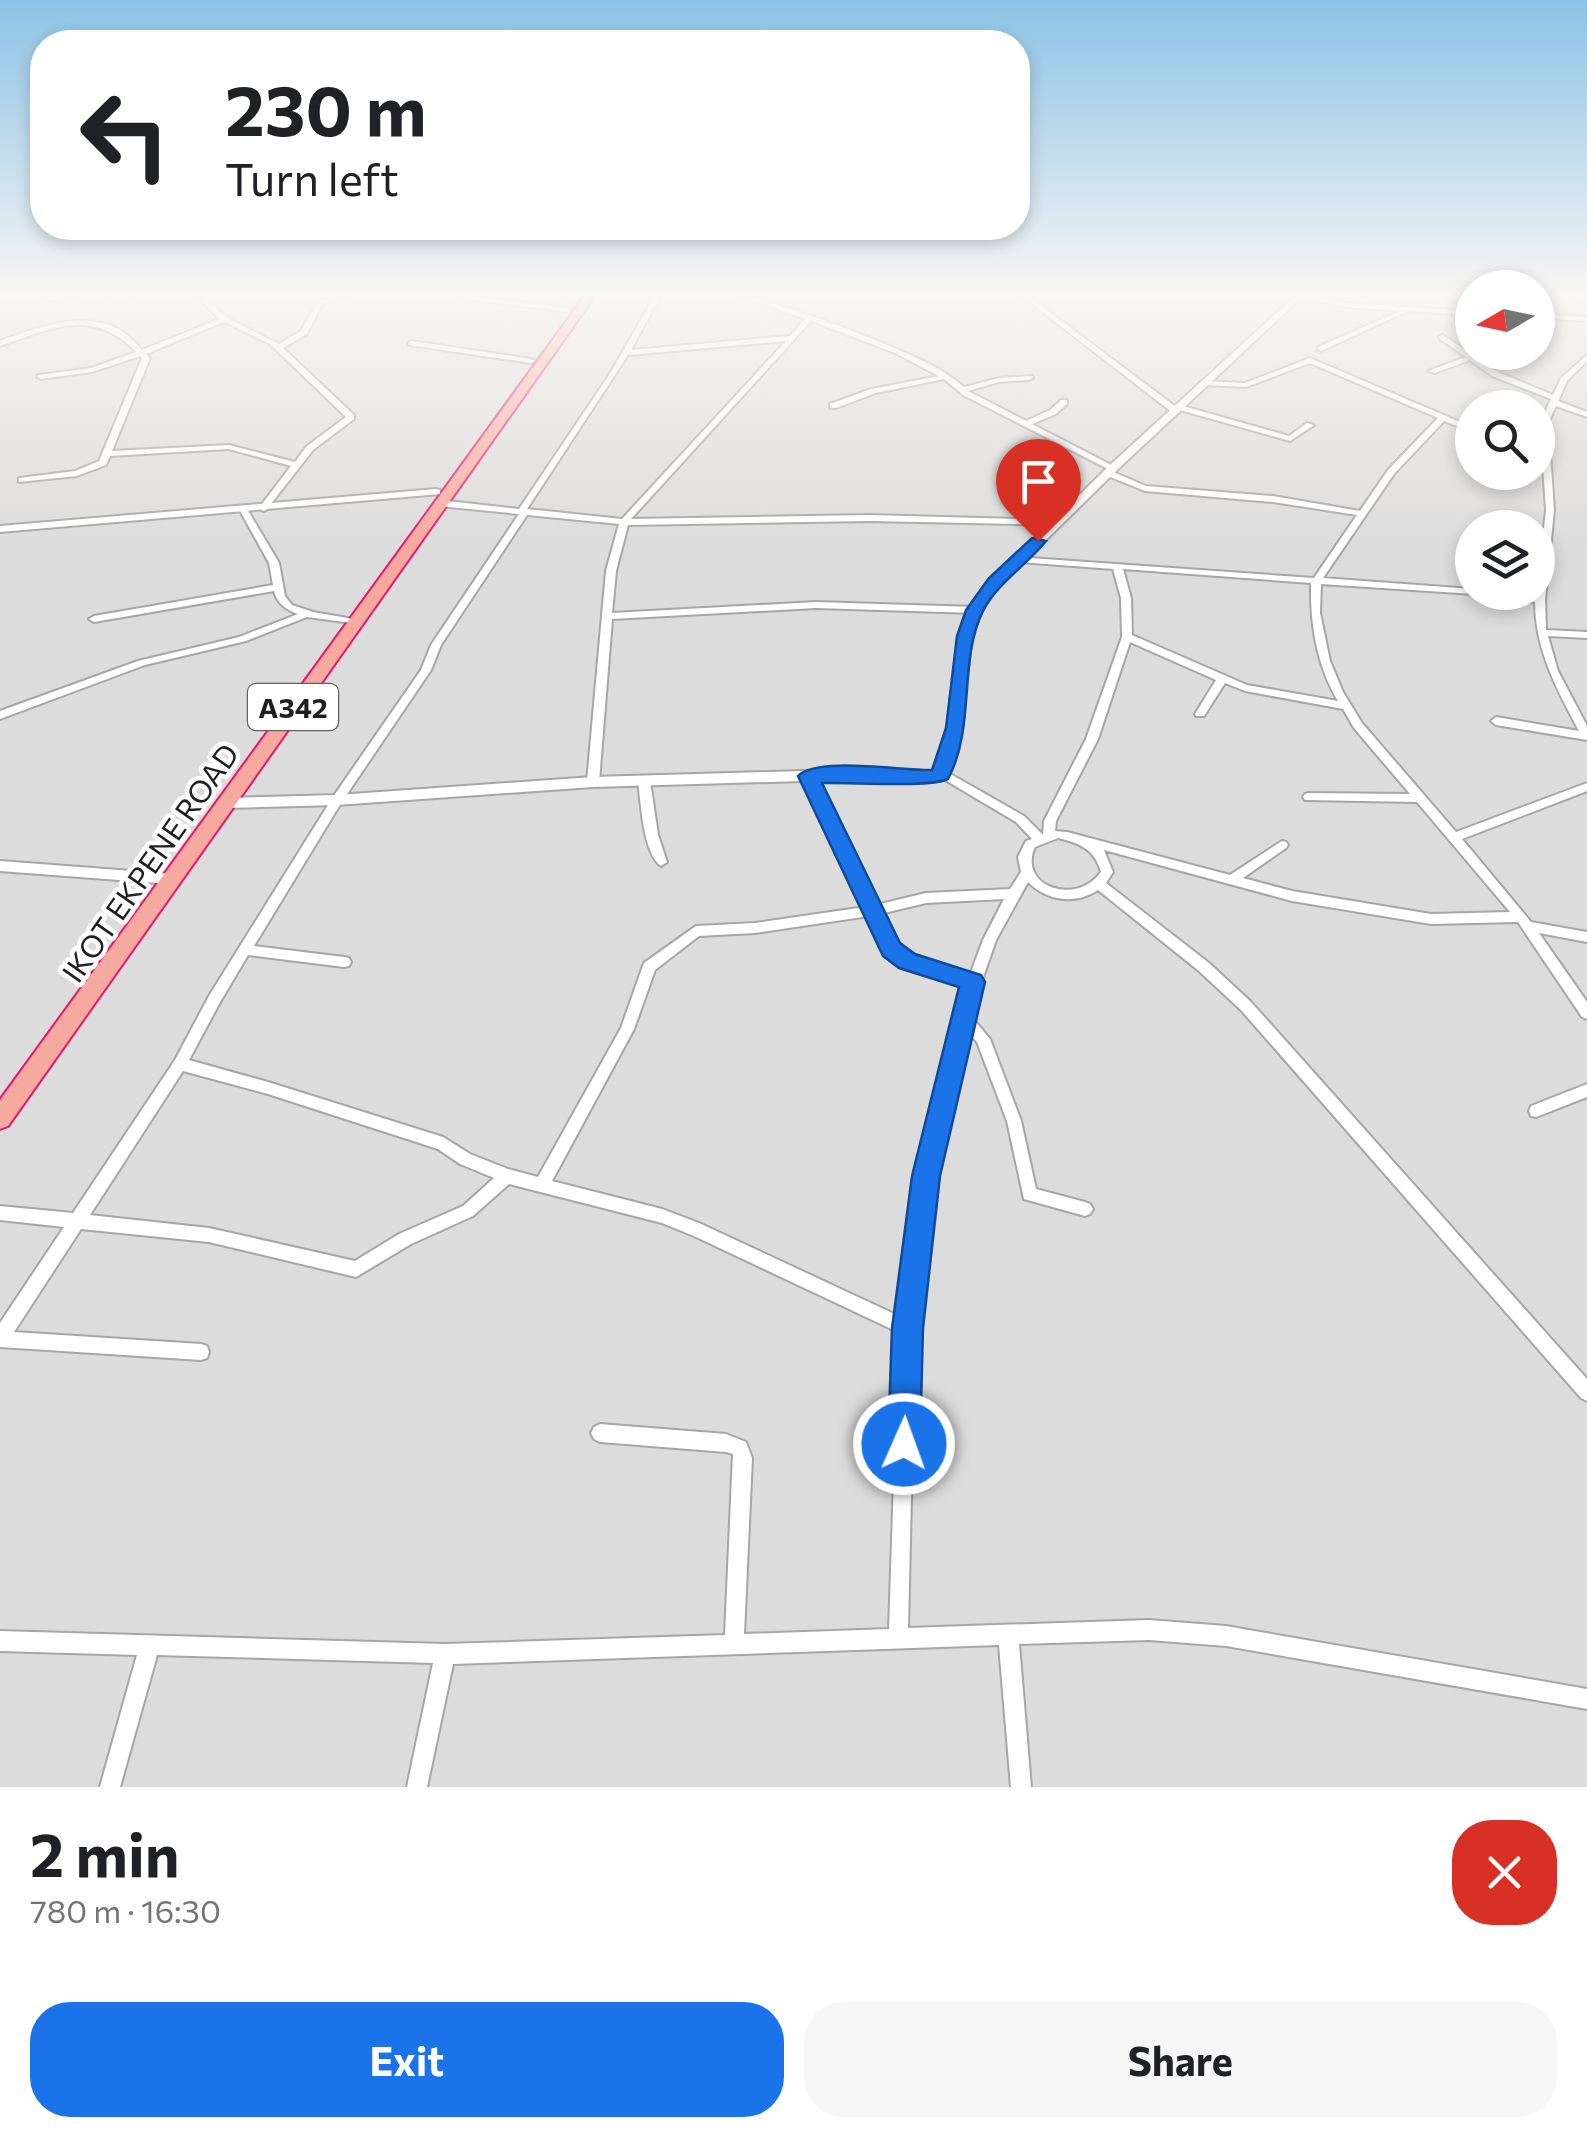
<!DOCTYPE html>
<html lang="en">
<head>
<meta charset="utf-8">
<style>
  body { margin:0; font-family:Commissioner,sans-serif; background:#f6f6f6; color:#202124; height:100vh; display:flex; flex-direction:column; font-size:38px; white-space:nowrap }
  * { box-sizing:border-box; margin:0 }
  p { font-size:32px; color:#757577 }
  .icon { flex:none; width:55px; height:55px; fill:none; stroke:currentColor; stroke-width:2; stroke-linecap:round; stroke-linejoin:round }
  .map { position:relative; height:1787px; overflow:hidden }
  .side { display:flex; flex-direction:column; background:#fff; flex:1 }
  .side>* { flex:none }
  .hud { position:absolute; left:30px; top:30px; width:1000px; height:210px; border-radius:40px; box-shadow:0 5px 15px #0003; background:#fff; color:#202124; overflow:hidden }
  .needle { width:65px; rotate:261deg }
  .controls { position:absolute; left:1455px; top:270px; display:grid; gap:20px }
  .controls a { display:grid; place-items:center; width:100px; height:100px; border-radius:50%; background:#fff; box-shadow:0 5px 15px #0003; font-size:50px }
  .pin { position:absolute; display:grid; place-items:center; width:85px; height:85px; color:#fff; margin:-102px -42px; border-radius:50% 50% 50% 0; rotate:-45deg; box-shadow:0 0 10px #0007 }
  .pin .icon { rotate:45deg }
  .me { position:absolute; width:110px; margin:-55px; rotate:2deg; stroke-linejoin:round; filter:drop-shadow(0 0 8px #0008) }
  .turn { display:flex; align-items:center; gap:35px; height:210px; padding:0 30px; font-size:45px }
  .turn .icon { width:130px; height:130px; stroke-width:2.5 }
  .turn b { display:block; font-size:70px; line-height:85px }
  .round { display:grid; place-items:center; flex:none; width:105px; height:105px; border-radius:40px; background:#f6f6f6 }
  .overview { display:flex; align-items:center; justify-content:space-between; height:170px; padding:0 30px }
  h1 { font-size:60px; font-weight:700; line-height:75px }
  .primary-button { display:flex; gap:20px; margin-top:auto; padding:20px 30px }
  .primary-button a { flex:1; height:115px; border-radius:40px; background:#1a73e8; color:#fff; font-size:40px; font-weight:700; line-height:115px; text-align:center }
  .primary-button a+a { background:#f6f6f6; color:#202124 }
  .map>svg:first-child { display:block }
</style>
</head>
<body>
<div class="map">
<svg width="1587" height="1787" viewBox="0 0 1587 1787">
  <rect width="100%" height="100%" fill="#f1ece4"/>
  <path fill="#dddcdc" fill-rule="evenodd" d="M0,297H1472V352H1538V297H1587V1787H0ZM1472,408H1538V472H1472ZM1472,528H1538V592H1472Z"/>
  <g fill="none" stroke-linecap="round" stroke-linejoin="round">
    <g stroke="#a6a6a6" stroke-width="4">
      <g id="minor">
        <path d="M45,297H74L71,299L47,300L45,299Z"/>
        <path d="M111,297H131C127,300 114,301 111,297Z"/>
        <path d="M198,297H205L227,318L279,344L301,331L317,302L334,297H343L322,304L307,334L283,348L354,415V419L313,450L266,510L263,511L259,508L291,466L229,449L110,456L106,465L77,476L19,482V478L75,471L99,461L142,358L140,356L92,372L41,379L37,377L38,375L91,368L136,352C93,307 52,328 0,346V341C35,328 82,310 118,329C127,334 135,342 142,350L219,319ZM224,322L270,344L346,417L307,446L295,462L229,445L112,451L150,358L146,354Z"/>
        <path d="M461,297H478L568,308L571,310L568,312L464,299Z"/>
        <path d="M564,297H575L579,299L576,301Z"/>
        <path d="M654,297H660L631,350L790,336L805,319L744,297H753C797,311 837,324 880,342C909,354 940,366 964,387L999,378L1032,376L1033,378L1029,380L999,382L968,391L1026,421L1050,410L1061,400H1067V404L1056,414L1032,424L1117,468L1110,470L963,395L944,379L876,393L836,408H830V404L871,389L939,376L895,353L811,321L631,519L870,515L1057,520L1061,523L1060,525L870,521L628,525L616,571L612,613L816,602L975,607L980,610L975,613L816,608L612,619L599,782L593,786L587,782L606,571L619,524L527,515L441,645L431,670L341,803L254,946L344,957L349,958L351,962L349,966L344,967L248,955L219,1004L189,1060L268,1082L443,1137L470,1154L508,1169L538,1177L621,1028L644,963L696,926L755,923L865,907L802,777L804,774H812L814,777L876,905L926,893L1010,889L1021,872L1018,857L1026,841L1032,839L1016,822L935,774L937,771H945L1024,816L1043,835L1044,821L1086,739L1122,637L1121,598L1113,569L1019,562L1016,561V557L1314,578L1357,515L1273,502L1145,491L1105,475V471H1111L1146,486L1273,496L1360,511L1388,470L1438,418L1310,363L1246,387L1207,385L1203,383L1204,381L1245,383L1310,358L1472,427V432L1444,421L1394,474L1323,578L1472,589V592H1504L1536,597L1546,510L1540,423L1551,399L1492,376L1470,360L1435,373L1428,371L1466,357L1440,339L1439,337L1443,335L1498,372L1553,395L1561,378L1587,355V361L1567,381L1558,401L1587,412V417L1556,406L1548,423L1554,510L1545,600L1546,630L1587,632V638L1548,636L1558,671L1587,726V740L1496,725L1491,721L1496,717L1579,731C1557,689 1535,650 1535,602L1474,594L1321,584L1320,613L1330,661L1343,692L1362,723L1456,832L1587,783V791L1462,839L1531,922L1587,932V942L1539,933L1587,1002V1019L1582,1017L1518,922L1431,924L1292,901L1104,850L1113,872L1106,883L1209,963L1251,1002L1587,1379V1401L1581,1398L1241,1010L1199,971L1098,890C1075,905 1047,901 1028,882L996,940L970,1015L990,1039L1021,1121L1036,1189L1085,1202L1090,1204L1093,1209L1090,1214L1085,1216L1024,1199L1007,1121L977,1042L966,1030C912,1224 913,1429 908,1628L1149,1620L1226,1626L1587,1689V1709L1226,1646L1149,1640L1019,1644L1031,1787H1011L999,1645L453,1664L427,1787H407L433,1663L157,1655L120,1787H100L137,1655L0,1651V1631L445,1644L725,1635L733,1454L726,1452L600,1442L594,1439L591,1433L594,1427L600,1424L726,1434L746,1442L752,1458L744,1634L889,1629L896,1421L902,1334L694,1236L662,1223L509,1184L473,1216L411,1244L356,1277L209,1242L81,1229L14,1332L201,1344L207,1346L209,1352L207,1358L201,1360L0,1347V1323L64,1227L0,1220V1206L73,1213L175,1060L209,996L333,797L421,670L431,645L519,514L439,506L435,503L439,500L519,509L611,372ZM786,341L622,519L527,509L628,355ZM1123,569L1311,583C1310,624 1317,666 1338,701L1247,685L1132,635L1131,598ZM1130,642L1216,680L1195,714L1196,716H1204L1225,683L1245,691L1343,709L1354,728L1410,794L1309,793L1305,794L1303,797L1305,800L1417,802L1510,912L1431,914L1292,891L1243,878L1286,848L1288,845L1286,842L1282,841L1230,875L1067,832L1055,831L1056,821L1098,739ZM1058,838C1079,843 1095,849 1101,872C1076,907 1017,886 1035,847ZM1004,899L983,940L970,975L911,958L896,946L880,914L926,903ZM869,916L886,953L902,966L966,984C930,1091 913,1205 903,1318L699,1223L662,1209L552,1181L634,1029L655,970L699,936L755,933ZM183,1071L268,1094L438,1149L460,1164L494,1178L463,1206L399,1234L355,1261L209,1228L90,1215Z"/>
        <path d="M1023,297H1030L1176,407L1183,406L1289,436L1307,423L1314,425L1290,441L1180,410L1179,413H1173Z"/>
        <path d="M1303,297H1315L1346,303L1472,311V315L1408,311L1321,351L1317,349L1318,347L1400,311L1346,307L1306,299Z"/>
        <path d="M1577,297L1587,299V304Z"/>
        <path d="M1538,314L1587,317V321L1538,318Z"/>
        <path d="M412,341L531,359L535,361L531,363L409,345L408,343Z"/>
        <path d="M243,506L247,509L279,563L285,596L292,605L313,612L359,620V624L307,617L246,641L145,665L0,719V711L138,661L239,637L298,614C287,610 277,604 274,591L94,622L89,619L94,616L273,585L269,563L239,509Z"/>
        <path d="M644,777L650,781L658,835L667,862L661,866C643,853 641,803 638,781Z"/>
        <path d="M0,861L172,874L178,879L172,884L0,871Z"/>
        <path d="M1587,1084V1097L1536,1117L1531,1116L1529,1111L1531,1106Z"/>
      </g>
    </g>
    <g stroke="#a6a6a6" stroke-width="4">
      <g id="tertiary">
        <path d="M1294,297H1302L1117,470L986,599L972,636L958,751L941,780L871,779L593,787L337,805L224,808L217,803L224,798L337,795L593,777L871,769L932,772L944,751L960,636L977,596L1109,466Z"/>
        <path d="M436,489L440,490V494L0,532V526Z"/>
      </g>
    </g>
    <g stroke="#ea156c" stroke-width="4">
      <path id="trunk" d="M584,297H594L8,1126L0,1129V1100Z"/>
    </g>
    <use href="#minor" fill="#fff" fill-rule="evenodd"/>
    <use href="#tertiary" fill="#fff" fill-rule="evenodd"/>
    <use href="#trunk" fill="#f6a99e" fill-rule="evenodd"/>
  </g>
  <linearGradient id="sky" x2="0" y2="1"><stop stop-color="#8bc2e6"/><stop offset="0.54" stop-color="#f9f6f3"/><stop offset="1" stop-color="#f9f6f3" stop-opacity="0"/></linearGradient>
  <rect width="1587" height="547" fill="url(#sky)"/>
  <path fill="#1a73e8" stroke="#114b97" stroke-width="2.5" d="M1032,538L1046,541C1027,565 997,583 983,611C958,661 976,726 948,779C929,788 850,782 822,783L900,943L915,954L981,975L985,982L940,1176L923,1328L920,1444L915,1456L904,1461L893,1456L888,1444L892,1328L912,1176L959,987L899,968L883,956L798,776C816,756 903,771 932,770L946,728L957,636L966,610L989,578Z"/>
  <g text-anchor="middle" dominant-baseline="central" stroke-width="9" stroke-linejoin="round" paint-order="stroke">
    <rect fill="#fff" stroke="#626262" stroke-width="2.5" x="248" y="684" width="90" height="46" rx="8"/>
    <g font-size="28" font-weight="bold" fill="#1f1f1f">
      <text x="293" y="707">A342</text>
    </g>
    <g font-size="30" fill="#1f1f1f" stroke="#fff">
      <text transform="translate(149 862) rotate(-55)">IKOT EKPENE ROAD</text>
    </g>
  </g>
</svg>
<div class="controls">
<a><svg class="needle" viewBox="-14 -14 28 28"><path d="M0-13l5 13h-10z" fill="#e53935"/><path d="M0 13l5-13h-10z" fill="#757577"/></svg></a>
<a><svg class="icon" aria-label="search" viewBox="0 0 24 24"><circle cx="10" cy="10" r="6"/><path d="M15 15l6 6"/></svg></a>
<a><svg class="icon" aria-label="layers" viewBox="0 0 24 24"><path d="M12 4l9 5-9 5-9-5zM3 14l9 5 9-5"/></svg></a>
</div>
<div class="pin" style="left:1038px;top:541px;background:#d93025"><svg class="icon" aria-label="arrive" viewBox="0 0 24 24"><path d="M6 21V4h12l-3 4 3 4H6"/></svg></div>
<svg class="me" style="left:904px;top:1444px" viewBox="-20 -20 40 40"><circle r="17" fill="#1a73e8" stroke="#fff" stroke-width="3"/><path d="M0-11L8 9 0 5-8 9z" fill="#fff"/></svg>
<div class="hud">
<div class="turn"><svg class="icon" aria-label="left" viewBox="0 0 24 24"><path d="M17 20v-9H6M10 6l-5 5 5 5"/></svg><div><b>230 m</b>Turn left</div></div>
</div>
</div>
<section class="side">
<div class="overview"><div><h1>2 min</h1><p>780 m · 16:30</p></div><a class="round" style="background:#d93025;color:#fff"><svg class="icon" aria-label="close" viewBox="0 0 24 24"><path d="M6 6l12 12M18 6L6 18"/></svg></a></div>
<div class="primary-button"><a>Exit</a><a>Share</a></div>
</section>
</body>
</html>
